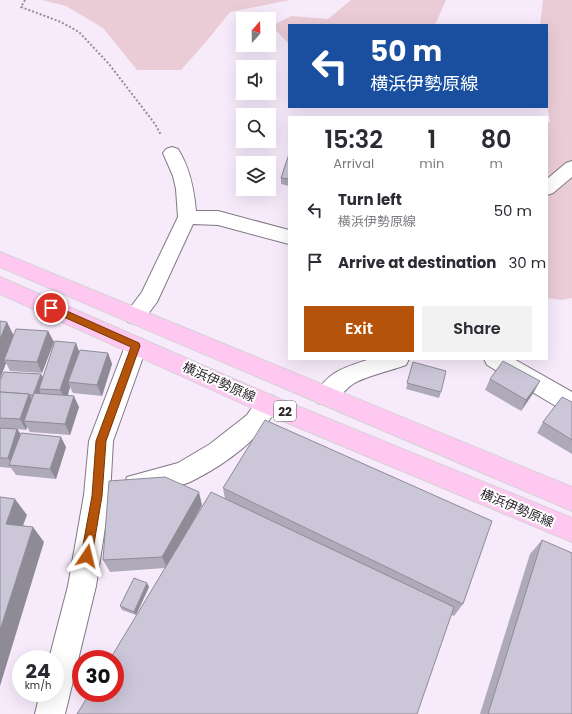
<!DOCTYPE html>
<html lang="en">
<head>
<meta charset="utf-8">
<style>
  body { margin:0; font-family:Poppins,"Noto Sans JP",sans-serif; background:#f2f2f3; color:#2b2b33; height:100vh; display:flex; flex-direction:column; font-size:15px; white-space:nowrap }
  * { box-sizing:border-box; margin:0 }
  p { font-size:13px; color:#7c7c81 }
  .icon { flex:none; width:22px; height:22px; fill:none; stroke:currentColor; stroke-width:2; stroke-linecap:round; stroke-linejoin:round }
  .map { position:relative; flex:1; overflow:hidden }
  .sheet { position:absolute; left:288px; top:116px; width:260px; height:244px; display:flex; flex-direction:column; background:#fff; border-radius:0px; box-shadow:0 4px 16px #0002 }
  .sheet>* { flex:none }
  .guide { position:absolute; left:288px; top:24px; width:260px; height:84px; border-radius:0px; box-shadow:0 4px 16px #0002; background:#1a4fa0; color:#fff; overflow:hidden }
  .needle { width:26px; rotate:20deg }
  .buttons { position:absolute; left:236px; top:12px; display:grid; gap:8px }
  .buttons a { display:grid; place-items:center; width:40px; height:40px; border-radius:0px; background:#fff; box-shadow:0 4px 16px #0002; font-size:20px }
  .speed { position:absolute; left:12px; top:650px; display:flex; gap:8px; font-size:20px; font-weight:700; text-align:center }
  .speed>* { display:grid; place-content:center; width:52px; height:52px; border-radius:50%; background:#fff; box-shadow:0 4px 16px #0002; line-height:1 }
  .speed small { font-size:10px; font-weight:400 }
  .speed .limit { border:6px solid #d22; background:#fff; color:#111 }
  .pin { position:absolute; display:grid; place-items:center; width:34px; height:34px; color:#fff; margin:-17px; border:2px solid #fff; border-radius:50%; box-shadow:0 1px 4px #0007 }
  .me { position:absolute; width:44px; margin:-22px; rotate:10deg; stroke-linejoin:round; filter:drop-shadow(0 0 3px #0008) }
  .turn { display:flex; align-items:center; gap:14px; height:84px; padding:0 16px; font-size:18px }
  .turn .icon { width:52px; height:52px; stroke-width:2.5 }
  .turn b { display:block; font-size:28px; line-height:34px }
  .eta { display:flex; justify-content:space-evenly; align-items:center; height:68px; text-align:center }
  .eta b { font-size:24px; font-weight:600; line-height:28px }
  .button { display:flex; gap:8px; margin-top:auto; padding:8px 16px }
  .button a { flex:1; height:46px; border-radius:0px; background:#b45309; color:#fff; font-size:16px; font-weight:600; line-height:46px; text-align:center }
  .button a+a { background:#f2f2f3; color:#2b2b33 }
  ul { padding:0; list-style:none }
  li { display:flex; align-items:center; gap:12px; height:52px; padding:0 16px }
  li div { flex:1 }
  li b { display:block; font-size:15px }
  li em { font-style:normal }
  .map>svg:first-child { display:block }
</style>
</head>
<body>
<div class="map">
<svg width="572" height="714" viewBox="0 0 572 714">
  <rect width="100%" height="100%" fill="#f7ebfb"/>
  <g fill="#eaccd7">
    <path d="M42,0H290L230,12L206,42L181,70H137L103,28L66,6Z"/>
    <path d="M351,0H446L435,25H289V44L272,26L291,16L328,19Z"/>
    <path d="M543,0H572V298L562,300L547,298V125L550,121L547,104V25H540Z"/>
  </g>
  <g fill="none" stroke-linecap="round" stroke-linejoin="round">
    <g stroke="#827785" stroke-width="2">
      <g id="minor">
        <path d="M172,147L178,149C190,168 194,189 196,211H218L289,230V244L218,225L193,224L157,302L142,322L135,324L128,322L124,316L142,292L178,217L176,189L173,176L163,153L166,149Z"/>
        <path d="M572,161V177L553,193L547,195V179L566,163Z"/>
        <path d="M136,337L144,340L147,346L113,441L110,495L96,586L65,714H35L40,693H55V659H49L68,586L84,495L89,441L125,346L128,340Z"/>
        <path d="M370,359H409L406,365C393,370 363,377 353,384C339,393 337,410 318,403L315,396C327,371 346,367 370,359Z"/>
        <path d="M484,359H514L572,392V414L564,411L487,365Z"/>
        <path d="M267,394L275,397L279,404C262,438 226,464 192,481C182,486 170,487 160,490C147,494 140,498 127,493L124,485L127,477L178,463L210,444L247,415L259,397Z"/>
      </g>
    </g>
    <g stroke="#d4d3d5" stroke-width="2">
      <g id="major">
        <path d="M0,252L572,487V511L0,267Z"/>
        <path d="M0,277L275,397L572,518V542L259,411L0,294Z"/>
      </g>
    </g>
    <path stroke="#958d98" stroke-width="2" stroke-dasharray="2 2" stroke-linecap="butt" d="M25,0L21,7L61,22L79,32L109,64L155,124L161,135"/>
    <use href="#minor" fill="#fff" fill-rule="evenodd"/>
    <use href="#major" fill="#fec8f1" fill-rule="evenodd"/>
  </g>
  <g fill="#afaaba">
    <path d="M289,154V186L281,184V178Z"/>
    <path d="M0,321L13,335L48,331L54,342L42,373L10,371L6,363L0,379Z"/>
    <path d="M76,343L79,352L108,353L112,364L102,396L73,393L70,387L68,395L79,407L70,435L30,432L27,427L26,430L18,429L21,435L66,447L56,479L16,475L11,468L0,467V381L41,374L43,377Z"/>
    <path d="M413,362L441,392L439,398L406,389Z"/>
    <path d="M490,379L534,392L521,411L485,390Z"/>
    <path d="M572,402V454L537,433L543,422Z"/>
    <path d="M223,488L463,604L454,616L452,615L165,568L110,572L103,560L202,505L192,523L225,499Z"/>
    <path d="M542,540L572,714H480L530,554Z"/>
    <path d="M147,583L149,587L136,615L122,610L120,606Z"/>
  </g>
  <g fill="#8e8b97">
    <path d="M7,322L15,338L4,360L6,363L0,379V339Z"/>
    <path d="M48,331L54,342L42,373L37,362Z"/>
    <path d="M76,343L80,354L68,382L70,387L66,401L60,390Z"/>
    <path d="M108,353L112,364L102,396L97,385Z"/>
    <path d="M41,374L44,380L39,389L40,392L37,401L34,395Z"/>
    <path d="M540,381L534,392L521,411L526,400Z"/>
    <path d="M29,394L35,405L24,421L27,427L26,430L20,419Z"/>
    <path d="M74,396L79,407L70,435L65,424Z"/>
    <path d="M17,429L24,440L13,466L8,458Z"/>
    <path d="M61,437L66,447L56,479L50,469Z"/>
    <path d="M199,492L202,505L167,568L162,557Z"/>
    <path d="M15,499L27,515L18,539L6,524Z"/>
    <path d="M33,527L44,542L0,686V630Z"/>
    <path d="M147,583L149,587L136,615L134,612Z"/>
  </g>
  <g fill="#cbc6d8" stroke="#8e8b97">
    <path d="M289,154V179L281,178Z"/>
    <path d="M0,321L7,322L0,339Z"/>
    <path d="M16,329L48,331L37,362L4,360Z"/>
    <path d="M55,341L76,343L60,390L39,389Z"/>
    <path d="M80,350L108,353L97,385L68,382Z"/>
    <path d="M503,361L540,381L526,400L490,379Z"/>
    <path d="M413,362L446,371L441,392L407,383Z"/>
    <path d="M4,372L41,374L33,395H29V394L0,392V381Z"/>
    <path d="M0,392L29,394L20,419L0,418Z"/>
    <path d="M34,393L74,396L65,424L24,421Z"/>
    <path d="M562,397L572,402V440L543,422Z"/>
    <path d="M265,420L492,521L463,604L223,488Z"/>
    <path d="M0,428L17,429L8,458H0Z"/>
    <path d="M21,433L61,437L50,469L9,465Z"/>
    <path d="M165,477L199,492L162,557L103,560L109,481Z"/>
    <path d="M211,492L454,607L417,714H77L90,693H115V659H110Z"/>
    <path d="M0,497L15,499L6,524L33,527L0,630Z"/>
    <path d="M542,540L572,553V714H488Z"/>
    <path d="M134,578L147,583L134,612L120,606Z"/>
  </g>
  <path fill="#b45309" stroke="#753606" d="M51,304L139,343L140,346L106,441L102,496L92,556L91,560L87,561L83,560L81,556L92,496L96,441L131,347L48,310L46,308Z"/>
  <g text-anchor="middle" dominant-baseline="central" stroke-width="4" stroke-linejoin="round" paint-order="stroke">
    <rect fill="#fff" stroke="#6a666b" stroke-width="1" x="274" y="401" width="22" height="20" rx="3"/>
    <g font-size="12" font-weight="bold" fill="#2a252b">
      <text x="285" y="411">22</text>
    </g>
    <g font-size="13" fill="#2a252b" stroke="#fff">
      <text transform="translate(219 382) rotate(24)">横浜伊勢原線</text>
      <text transform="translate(517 508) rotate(23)">横浜伊勢原線</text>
    </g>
  </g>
</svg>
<div class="buttons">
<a><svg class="needle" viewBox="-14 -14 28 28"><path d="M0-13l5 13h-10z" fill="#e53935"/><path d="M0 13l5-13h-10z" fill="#7c7c81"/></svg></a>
<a><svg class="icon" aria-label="sound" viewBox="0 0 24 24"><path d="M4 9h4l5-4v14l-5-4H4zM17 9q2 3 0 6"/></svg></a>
<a><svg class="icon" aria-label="search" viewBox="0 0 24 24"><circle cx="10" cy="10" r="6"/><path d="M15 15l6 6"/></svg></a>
<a><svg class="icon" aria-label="layers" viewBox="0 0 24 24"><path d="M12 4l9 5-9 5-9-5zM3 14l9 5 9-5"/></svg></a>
</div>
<div class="speed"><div>24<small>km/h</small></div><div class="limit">30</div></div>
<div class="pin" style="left:51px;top:308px;background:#d93025"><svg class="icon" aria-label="arrive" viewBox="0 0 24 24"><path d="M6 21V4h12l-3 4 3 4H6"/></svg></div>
<svg class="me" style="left:87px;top:556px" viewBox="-20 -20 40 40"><path d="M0-17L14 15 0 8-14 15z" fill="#b45309" stroke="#fff" stroke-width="4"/></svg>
<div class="guide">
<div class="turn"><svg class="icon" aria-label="left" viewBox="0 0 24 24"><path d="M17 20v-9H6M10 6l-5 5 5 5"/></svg><div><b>50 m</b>横浜伊勢原線</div></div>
</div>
<section class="sheet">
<div class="eta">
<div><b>15:32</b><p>Arrival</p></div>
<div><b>1</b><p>min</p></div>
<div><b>80</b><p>m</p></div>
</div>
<ul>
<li><svg class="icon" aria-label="left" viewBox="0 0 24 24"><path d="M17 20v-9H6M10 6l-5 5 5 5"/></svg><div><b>Turn left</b><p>横浜伊勢原線</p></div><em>50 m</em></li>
<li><svg class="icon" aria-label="arrive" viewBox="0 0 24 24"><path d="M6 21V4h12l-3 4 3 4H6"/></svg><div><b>Arrive at destination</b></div><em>30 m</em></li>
</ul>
<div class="button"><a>Exit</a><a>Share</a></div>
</section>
</div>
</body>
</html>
